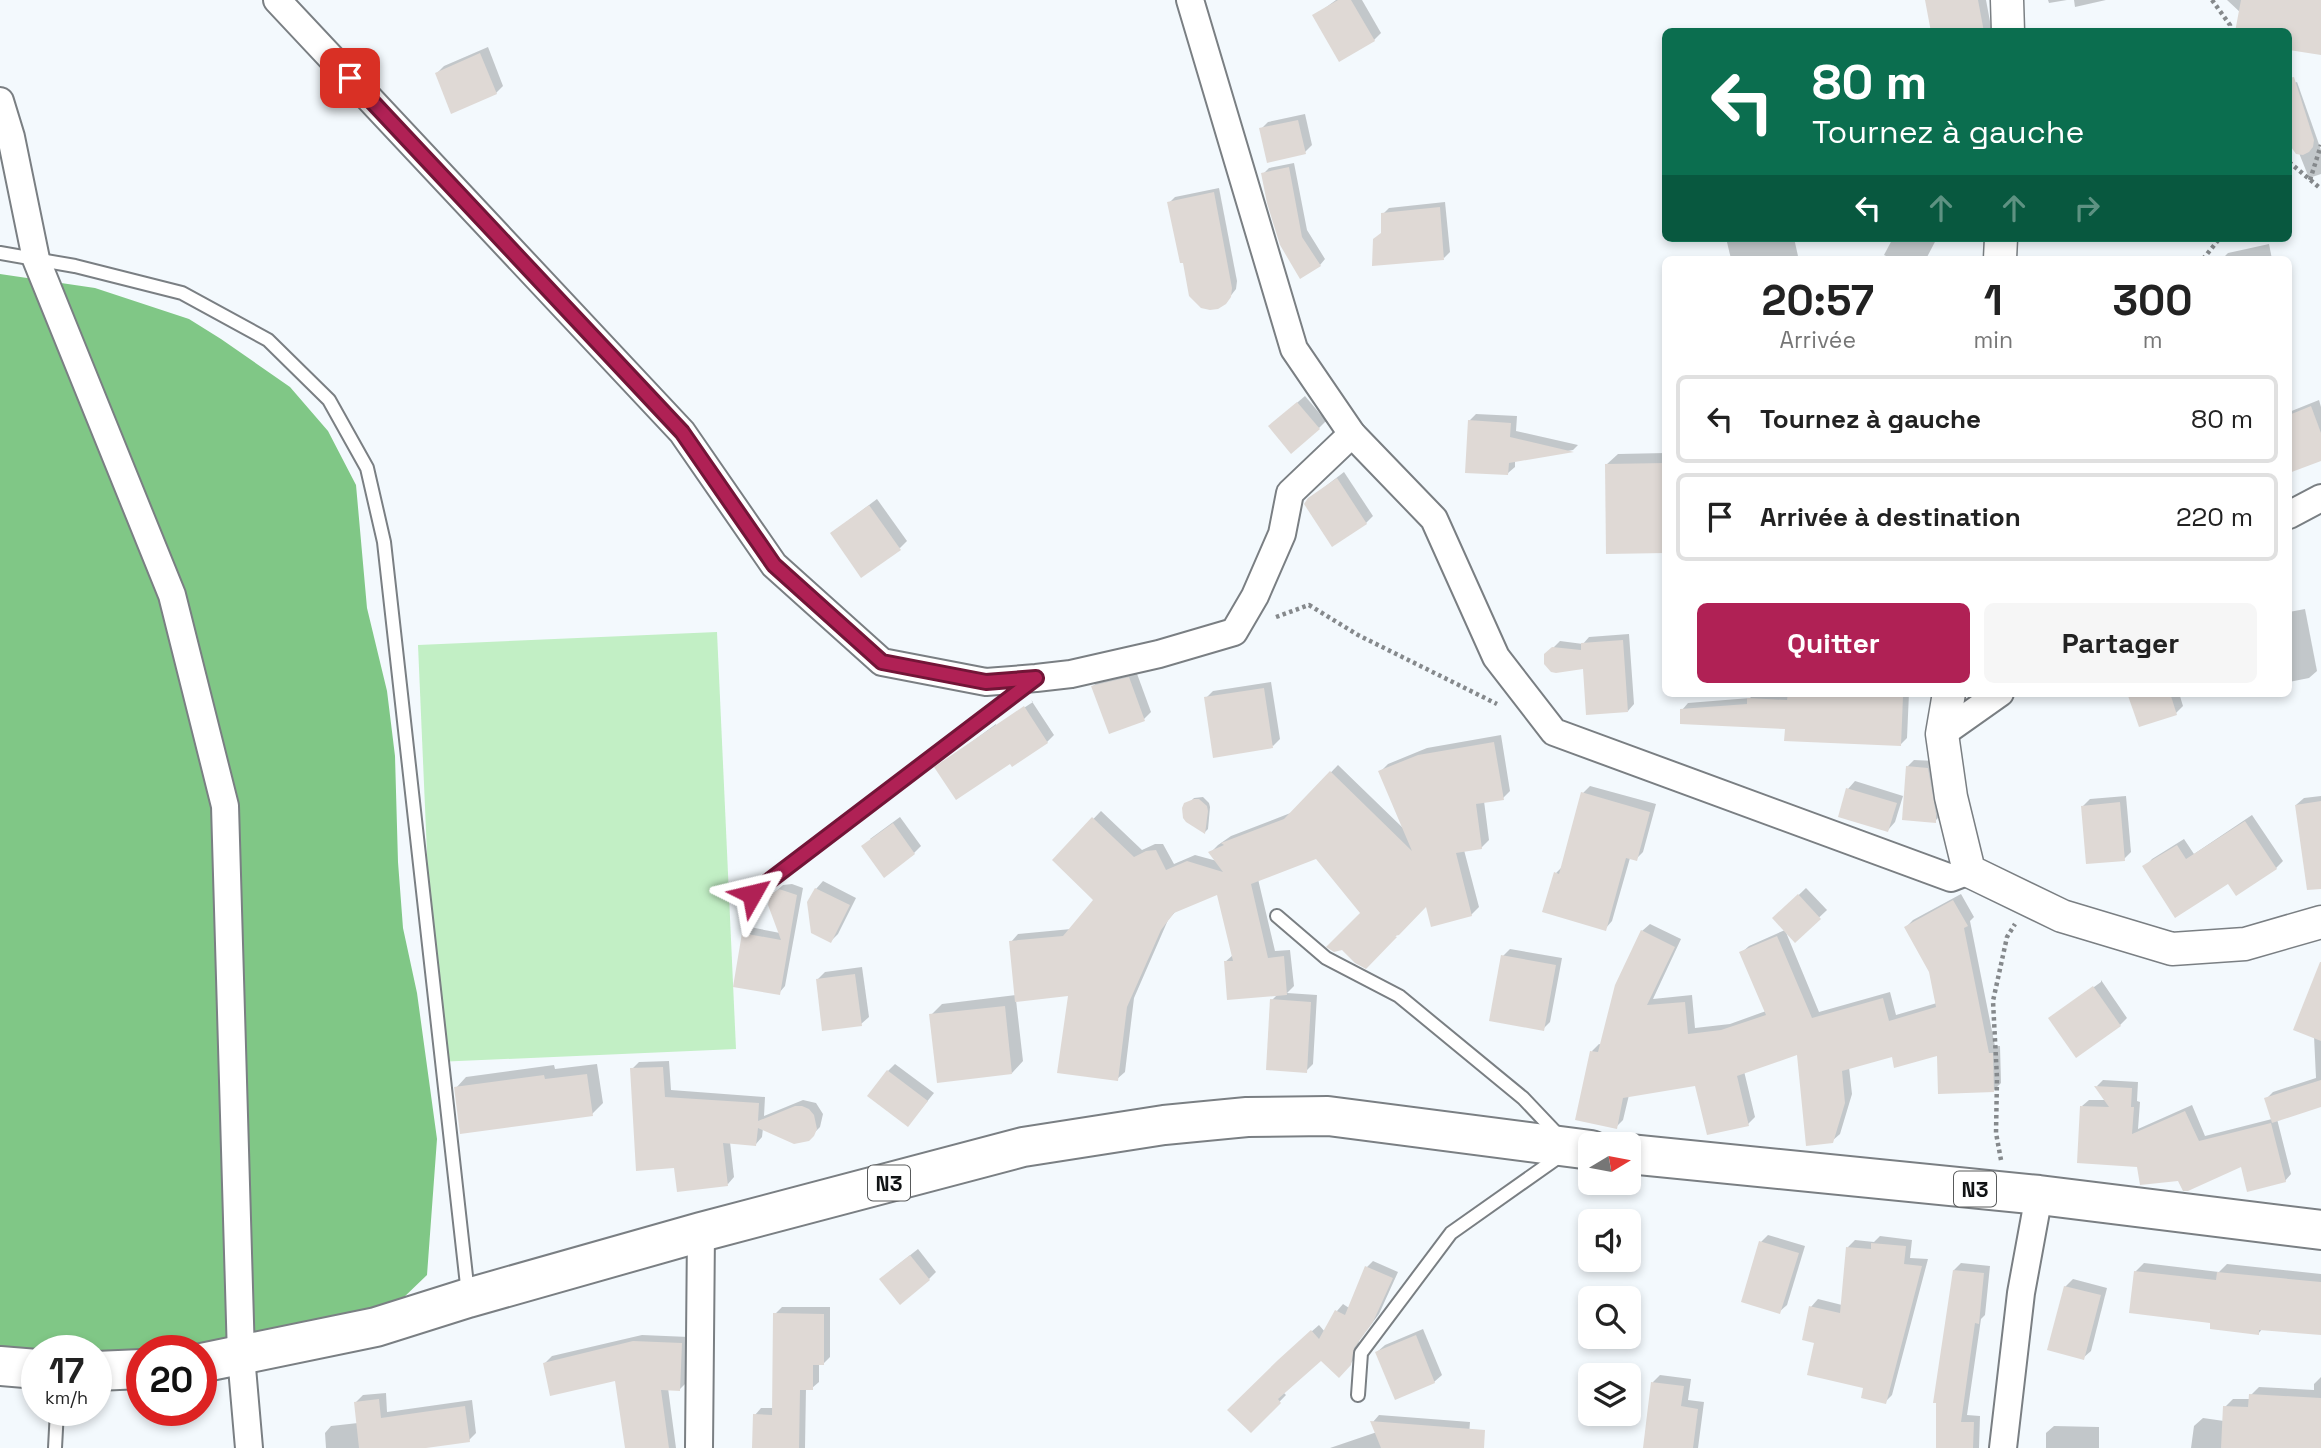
<!DOCTYPE html>
<html lang="fr">
<head>
<meta charset="utf-8">
<style>
  body { margin:0; font-family:"Space Grotesk",sans-serif; background:#f6f6f6; color:#222; height:100vh; display:flex; flex-direction:column; font-size:26px; white-space:nowrap }
  * { box-sizing:border-box; margin:0 }
  p { font-size:23px; color:#767676 }
  .icon { flex:none; width:38px; height:38px; fill:none; stroke:currentColor; stroke-width:2; stroke-linecap:round; stroke-linejoin:round }
  .map { position:relative; flex:1; overflow:hidden }
  .sheet { position:absolute; left:1662px; top:256px; width:630px; height:441px; display:flex; flex-direction:column; background:#fff; border-radius:10px; box-shadow:0 4px 10px #0003 }
  .sheet>* { flex:none }
  .hud { position:absolute; left:1662px; top:28px; width:630px; height:214px; border-radius:10px; box-shadow:0 4px 10px #0003; background:#0b6e4f; color:#fff; overflow:hidden }
  .needle { width:46px; rotate:80deg }
  .fabs { position:absolute; left:1578px; top:1132px; display:grid; gap:14px }
  .fabs a { display:grid; place-items:center; width:63px; height:63px; border-radius:10px; background:#fff; box-shadow:0 4px 10px #0003; font-size:35px }
  .speed { position:absolute; left:21px; top:1335px; display:flex; gap:14px; font-size:35px; font-weight:700; text-align:center }
  .speed>* { display:grid; place-content:center; width:91px; height:91px; border-radius:50%; background:#fff; box-shadow:0 4px 10px #0003; line-height:1 }
  .speed small { font-size:18px; font-weight:400 }
  .speed .limit { border:10px solid #d22; background:#fff; color:#111 }
  .pin { position:absolute; display:grid; place-items:center; width:60px; height:60px; color:#fff; margin:-30px; border-radius:14px; box-shadow:0 4px 10px #0006 }
  .me { position:absolute; width:77px; margin:-38px; rotate:53deg; stroke-linejoin:round; filter:drop-shadow(0 0 5px #0008) }
  .turn { display:flex; align-items:center; gap:24px; height:147px; padding:0 35px; font-size:32px }
  .turn .icon { width:91px; height:91px; stroke-width:2.5 }
  .turn b { display:block; font-size:49px; line-height:60px }
  .lanes { display:flex; align-items:center; height:66px; padding:0 35px; background:#0003; justify-content:center; gap:35px; direction:ltr }
  .lanes .off { opacity:.35 }
  .eta { display:flex; justify-content:space-evenly; align-items:center; height:119px; text-align:center }
  .eta b { font-size:42px; font-weight:600; line-height:49px }
  .cta { display:flex; gap:14px; margin-top:auto; padding:14px 35px }
  .cta a { flex:1; height:80px; border-radius:10px; background:#b02155; color:#fff; font-size:28px; font-weight:600; line-height:80px; text-align:center }
  .cta a+a { background:#f6f6f6; color:#222 }
  ul { padding:0; list-style:none }
  li { display:flex; align-items:center; gap:21px; height:88px; margin:0 14px 10px; padding:0 21px; border:4px solid #e0e0e0; border-radius:10px }
  li div { flex:1 }
  li b { display:block; font-size:26px }
  li em { font-style:normal }
  .map>svg:first-child { display:block }
</style>
</head>
<body>
<div class="map">
<svg width="2321" height="1448" viewBox="0 0 2321 1448">
  <rect width="100%" height="100%" fill="#f3f9fd"/>
  <path fill="#c2efc5" d="M717,632L736,1049L436,1062L418,645Z"/>
  <path fill="#80c786" d="M0,274L95,288L189,319L221,339L290,387L328,431L356,485L367,608L387,691L395,756L398,862L403,928L417,993L437,1139L427,1275L377,1323L201,1351H142L96,1363V1351H37L0,1354Z"/>
  <g fill="#0003">
    <path d="M1336,0H1362L1381,33L1374,40L1314,16Z"/>
    <path d="M1930,0H1986L1992,32H1933Z"/>
    <path d="M2048,0H2067L2049,3Z"/>
    <path d="M2074,0H2106L2075,7Z"/>
    <path d="M2227,0H2321V53L2289,49V32L2241,13Z"/>
    <path d="M488,47L503,86L496,93L437,73L444,66Z"/>
    <path d="M2297,82L2321,150V174L2309,178L2289,128V85Z"/>
    <path d="M1305,114L1312,145L1305,152L1261,129L1268,122Z"/>
    <path d="M1294,163L1307,230L1325,259L1320,265L1269,203L1263,174L1269,168Z"/>
    <path d="M1219,188L1237,281L1236,289L1225,303L1184,261L1169,203L1175,197Z"/>
    <path d="M1445,202L1450,252L1444,258L1383,214L1389,208Z"/>
    <path d="M1726,238H1794L1798,256L1796,259H1731Z"/>
    <path d="M1893,238H1937L1926,259H1892L1884,255Z"/>
    <path d="M2269,244L2272,259H2222L2228,253Z"/>
    <path d="M1305,396L1326,421L1319,428L1278,419Z"/>
    <path d="M2319,400L2321,407V459L2289,471V412Z"/>
    <path d="M1476,414L1517,416L1516,431L1578,445L1573,450L1515,461V467L1508,473L1469,421Z"/>
    <path d="M1666,453V552L1606,465L1618,454Z"/>
    <path d="M1344,472L1373,516L1366,523L1309,499Z"/>
    <path d="M877,499L907,541L900,548L832,533Z"/>
    <path d="M2305,609L2317,671L2309,678L2289,682V612Z"/>
    <path d="M1629,634L1634,704L1628,711L1584,667L1546,655L1560,641L1583,644L1589,637Z"/>
    <path d="M1136,671L1151,712L1144,719L1093,686L1101,679Z"/>
    <path d="M1271,682L1280,739L1273,746L1206,698L1213,691Z"/>
    <path d="M1755,693H1909L1907,738L1900,745L1682,710L1688,703L1750,698Z"/>
    <path d="M2129,693H2179L2183,706L2176,713Z"/>
    <path d="M1031,700L1054,735L1047,742L1011,762L936,768L996,724V726L1033,702Z"/>
    <path d="M1501,735L1510,791L1503,798L1484,801L1489,840L1481,848L1464,850L1479,907L1471,915L1427,904L1365,967L1362,913L1317,857L1258,879L1275,951L1290,950L1294,986L1287,993L1317,995L1313,1064L1306,1071L1272,1000L1278,994L1225,962L1233,955L1218,893L1176,911L1168,920L1134,998L1125,1072L1117,1079L1070,994L1016,1000L1023,1061L1012,1073L931,1015L942,1004L1016,995L1011,942L1018,934L1071,929L1095,899L1054,860L1101,811L1142,850L1155,844H1163L1174,864L1195,855L1217,861L1211,852L1218,845L1231,836L1293,812L1338,765L1405,830L1380,772L1388,764L1427,748Z"/>
    <path d="M1914,760L1935,761L1942,814L1935,821L1907,767Z"/>
    <path d="M1855,781L1903,796L1895,822L1888,830L1848,789Z"/>
    <path d="M1590,786L1656,804L1643,852L1636,859L1630,858L1612,921L1605,929L1556,873L1563,866L1583,793Z"/>
    <path d="M2126,796L2131,852L2124,859L2083,806L2090,799Z"/>
    <path d="M2321,796V866L2296,805L2304,798Z"/>
    <path d="M1203,797L1209,803L1210,807L1208,829L1205,832L1184,808L1194,798Z"/>
    <path d="M2252,815L2283,861L2276,868L2228,881L2145,867L2152,859L2184,839L2194,854Z"/>
    <path d="M900,817L921,846L914,853L870,839Z"/>
    <path d="M823,881L856,898L838,934L831,941L816,889Z"/>
    <path d="M792,884L803,888L785,986L779,993L744,934L750,927L780,933L775,892L783,885Z"/>
    <path d="M1806,888L1827,910L1795,940L1775,918Z"/>
    <path d="M1961,894L1974,917L1970,921L1995,1046H2000L2001,1083L1994,1090L1939,1054L1893,1055L1849,1067L1852,1094L1840,1134L1832,1141L1798,1052L1744,1071L1755,1117L1748,1124L1697,1084L1629,1095L1623,1120L1616,1127L1592,1051L1599,1044L1602,1045L1642,931L1650,924L1681,939L1653,999L1692,995L1695,1028L1730,1024L1766,1011L1741,953L1749,946L1785,930L1819,1012L1890,992L1896,1015L1937,1003L1930,972L1906,927L1913,920Z"/>
    <path d="M1510,949L1562,958L1550,1022L1543,1029L1503,956Z"/>
    <path d="M2321,964V1105L2277,1119L2291,1174L2285,1181L2242,1165L2179,1179L2138,1165L2082,1106L2089,1100H2107L2097,1086L2103,1080L2138,1082L2137,1101L2140,1102L2138,1129L2192,1105L2205,1136L2272,1119L2266,1099L2273,1092L2316,1078L2314,1036Z"/>
    <path d="M862,967L869,1017L861,1024L818,979L825,972Z"/>
    <path d="M2101,980L2127,1018L2120,1025L2055,1015L2101,982Z"/>
    <path d="M669,1061L671,1090L765,1097L764,1116L803,1100L816,1103L823,1114L820,1127L808,1139L763,1128L762,1137L756,1144L730,1142L734,1177L728,1184L676,1167L632,1069L639,1062Z"/>
    <path d="M597,1064L603,1103L592,1114L456,1088L466,1077L554,1065L555,1069Z"/>
    <path d="M895,1064L934,1093L908,1125L888,1071Z"/>
    <path d="M1768,1235L1805,1246L1787,1305L1779,1312L1761,1242Z"/>
    <path d="M1880,1236L1912,1240L1910,1258L1928,1259L1892,1395L1885,1402L1816,1342L1811,1307L1818,1299L1842,1305L1848,1247L1855,1240L1874,1242Z"/>
    <path d="M918,1249L936,1272L929,1279L889,1272Z"/>
    <path d="M1373,1261L1398,1272L1379,1314L1359,1340L1357,1356L1345,1370L1321,1359L1283,1392L1286,1395L1251,1431L1286,1354L1319,1325L1325,1332L1337,1311L1343,1304L1349,1308L1367,1267Z"/>
    <path d="M1961,1263L1990,1266L1985,1315L1981,1319L1967,1415L1980,1416L1979,1448H1937L1954,1270Z"/>
    <path d="M2144,1263L2219,1272L2227,1264L2321,1274V1333L2263,1328L2258,1334L2212,1321L2135,1272Z"/>
    <path d="M2073,1279L2107,1288L2091,1351L2083,1358L2065,1287Z"/>
    <path d="M782,1307H830V1357L823,1364H819V1382L812,1388H806L805,1448H754L755,1415L761,1408H774L775,1314Z"/>
    <path d="M1423,1329L1442,1375L1434,1382L1377,1352L1385,1345Z"/>
    <path d="M642,1335L689,1337L687,1382L680,1389L668,1388L676,1448H626L616,1379L545,1363L552,1356Z"/>
    <path d="M1660,1375L1691,1379L1688,1400L1704,1402L1698,1448H1644L1653,1382Z"/>
    <path d="M2321,1377V1448H2191L2194,1426L2203,1418L2224,1421L2225,1407L2233,1399H2250L2251,1395L2259,1387L2314,1390V1384Z"/>
    <path d="M386,1393L387,1412L472,1400L476,1433L469,1440L414,1448H326L325,1433L331,1426L358,1423L356,1402L363,1395Z"/>
    <path d="M1379,1415L1470,1422L1468,1448H1330L1377,1432L1373,1422Z"/>
    <path d="M2054,1426L2099,1427V1448H2046V1433Z"/>
  </g>
  <g fill="#dfd9d5">
    <path d="M1338,0H1351L1375,41L1339,62L1312,15Z"/>
    <path d="M1925,0H1978L1984,32H1931Z"/>
    <path d="M2241,0H2321V55L2289,50V32H2235Z"/>
    <path d="M480,53L497,94L451,114L435,73Z"/>
    <path d="M2294,77L2314,140L2313,147L2309,152L2303,155L2296,154L2289,144V78Z"/>
    <path d="M1298,120L1306,154L1267,163L1259,128Z"/>
    <path d="M1289,167L1302,237L1321,266L1300,279L1280,245L1267,203L1261,173Z"/>
    <path d="M1214,192L1232,288L1231,297L1226,304L1218,309L1210,310L1201,308L1189,296L1183,263H1180L1167,202Z"/>
    <path d="M1440,207L1444,260L1372,266L1373,239L1381,233V213Z"/>
    <path d="M1297,402L1320,429L1291,454L1268,426Z"/>
    <path d="M2311,406L2321,433V461L2289,473V415Z"/>
    <path d="M1468,420L1511,423L1510,437L1574,452L1509,463L1508,475L1465,473Z"/>
    <path d="M1666,463V553L1606,554L1605,464Z"/>
    <path d="M1337,478L1367,524L1332,547L1304,504L1308,498Z"/>
    <path d="M869,505L901,550L861,578L830,533Z"/>
    <path d="M1623,640L1628,712L1586,715L1583,669L1556,673L1551,672L1544,664V654L1552,647L1581,650V643Z"/>
    <path d="M1129,677L1145,721L1109,734L1091,686Z"/>
    <path d="M1264,688L1273,748L1213,758L1204,697Z"/>
    <path d="M1788,693L1903,696L1901,746L1784,741L1785,729L1680,724V709L1747,704V698L1787,700Z"/>
    <path d="M2127,693H2170L2177,715L2139,727Z"/>
    <path d="M1024,706L1048,743L1012,767L1010,764L956,800L934,767Z"/>
    <path d="M1494,742L1504,800L1476,804L1482,849L1456,853L1472,916L1431,927L1426,907L1399,935L1395,936L1397,937L1366,969L1355,963L1342,950L1334,952L1326,947L1360,913L1316,859L1251,884L1268,958L1284,956L1287,995L1227,1000L1224,961H1233L1217,895L1174,913L1161,930L1127,1007L1118,1081L1057,1073L1068,996L1015,1002L1009,941L1063,936L1093,900L1052,860L1092,817L1134,857L1146,851L1156,850L1166,870L1187,861L1223,872L1208,852L1224,845L1221,843L1284,819L1330,771L1412,851L1378,771L1418,755Z"/>
    <path d="M1906,766L1928,768L1936,814V823L1902,820Z"/>
    <path d="M1846,788L1897,803L1888,832L1838,817Z"/>
    <path d="M1581,792L1650,812L1637,861L1626,858L1606,931L1542,912L1554,872L1559,874Z"/>
    <path d="M1194,799H1199L1207,806L1208,811L1205,834L1186,822L1183,818L1182,808L1184,803Z"/>
    <path d="M2321,801V889L2307,890L2295,805Z"/>
    <path d="M2120,802L2125,861L2086,864L2081,806Z"/>
    <path d="M2245,821L2277,869L2236,896L2228,884L2175,918L2142,866L2177,845L2186,859Z"/>
    <path d="M893,823L915,854L884,878L861,846Z"/>
    <path d="M815,888L850,905L831,943L811,933L807,902Z"/>
    <path d="M779,889L797,895L780,995L733,987L742,933L781,940L768,905L770,895Z"/>
    <path d="M1798,894L1821,919L1795,943L1772,918Z"/>
    <path d="M1953,900L1968,926L1964,928L1989,1053H1993L1994,1092L1938,1094L1937,1056L1894,1068L1892,1057L1842,1071L1845,1103L1833,1143L1806,1146L1797,1055L1737,1076L1749,1126L1707,1135L1695,1086L1623,1098L1617,1129L1575,1120L1590,1051L1598,1052L1615,985L1641,930L1675,947L1647,1005L1685,1002L1688,1034L1721,1030L1766,1015L1739,952L1777,936L1812,1018L1883,998L1889,1021L1936,1007L1929,972L1904,927Z"/>
    <path d="M1501,955L1556,965L1544,1031L1489,1021Z"/>
    <path d="M2320,962H2321V1041L2293,1030Z"/>
    <path d="M855,974L862,1026L822,1031L816,979Z"/>
    <path d="M2093,986L2121,1026L2076,1058L2048,1018Z"/>
    <path d="M1270,999L1311,1002L1307,1073L1266,1070Z"/>
    <path d="M1005,1006L1012,1074L937,1083L929,1014Z"/>
    <path d="M663,1067L665,1097L759,1103L758,1121L795,1106H802L809,1109L814,1115L817,1129L814,1136L809,1141L794,1144L758,1128L756,1146L723,1143L728,1186L677,1192L674,1168L636,1171L630,1068Z"/>
    <path d="M887,1070L928,1101L908,1127L867,1096Z"/>
    <path d="M587,1074L593,1116L460,1134L454,1087L544,1075L545,1079Z"/>
    <path d="M2321,1080V1107L2272,1123L2264,1098Z"/>
    <path d="M2094,1086L2132,1088L2131,1107H2134L2132,1134L2185,1111L2199,1141L2271,1123L2286,1182L2247,1192L2241,1167L2188,1191H2183L2178,1181L2140,1185L2137,1167L2077,1163L2080,1106L2109,1107Z"/>
    <path d="M1759,1241L1799,1253L1780,1314L1741,1302Z"/>
    <path d="M1871,1243L1906,1246L1904,1264L1922,1266L1886,1404L1861,1398L1863,1388L1807,1375L1814,1343L1802,1340L1809,1306L1840,1313L1846,1247L1871,1249Z"/>
    <path d="M910,1255L930,1280L900,1305L879,1279Z"/>
    <path d="M1365,1266L1393,1278L1373,1322L1354,1348L1351,1365L1339,1378L1321,1361L1278,1399L1281,1403L1251,1433L1227,1410L1278,1360L1311,1330L1319,1339L1335,1310L1345,1315Z"/>
    <path d="M1953,1270L1984,1273L1979,1324L1975,1323L1961,1422H1974L1973,1448H1936V1403H1933Z"/>
    <path d="M2134,1271L2216,1280L2217,1272L2321,1282V1335L2259,1330V1335L2210,1329V1323L2129,1313Z"/>
    <path d="M2064,1286L2101,1295L2084,1360L2047,1350Z"/>
    <path d="M773,1313L824,1314V1365H813V1390H800L799,1448H752L753,1414L772,1415Z"/>
    <path d="M1416,1335L1435,1383L1395,1400L1375,1352Z"/>
    <path d="M633,1341L682,1343L680,1391L661,1390L669,1448H625L615,1381L550,1396L543,1363Z"/>
    <path d="M1651,1382L1684,1386L1681,1406L1698,1409L1693,1448H1643Z"/>
    <path d="M2249,1394L2321,1398V1448H2221L2223,1406L2248,1407Z"/>
    <path d="M379,1399L381,1418L465,1406L470,1442L426,1448H359L354,1402Z"/>
    <path d="M1370,1421L1485,1430L1484,1448H1381Z"/>
  </g>
  <g fill="none" stroke-linecap="round" stroke-linejoin="round">
    <g stroke="#7a7f83" stroke-width="16">
      <g id="service">
        <path d="M0,253L75,266L182,293L268,340L329,400L367,468L384,542L468,1294"/>
        <path d="M752,894L1028,684"/>
        <path d="M1277,916L1326,958L1399,996L1523,1098L1560,1137"/>
        <path d="M1358,1395L1361,1353L1451,1233L1560,1156"/>
        <path d="M55,1448L57,1410"/>
      </g>
    </g>
    <g stroke="#7a7f83" stroke-width="30">
      <g id="minor">
        <path d="M277,0L682,432L774,565L882,662L986,682L1036,678L1071,674L1159,654L1234,632L1255,596L1282,534L1290,493L1352,434"/>
        <path d="M1190,0L1294,349L1352,434L1434,519L1496,657L1554,732L1951,878L1969,871"/>
        <path d="M0,101L11,137L36,259L172,595L225,806L241,1356L249,1448"/>
        <path d="M2289,515L2321,498"/>
        <path d="M1942,734L2000,693"/>
        <path d="M699,1448L701,1232"/>
        <path d="M2003,1448L2021,1293L2039,1195"/>
      </g>
    </g>
    <g stroke="#7a7f83" stroke-width="35">
      <g id="tertiary">
        <path d="M2007,0L2008,32"/>
        <path d="M2000,259L2001,238"/>
        <path d="M1949,693L1942,734L1951,797L1969,871L2062,916L2172,949L2245,944L2321,922"/>
      </g>
    </g>
    <g stroke="#7a7f83" stroke-width="42">
      <g id="trunk">
        <path d="M1629,1154L2039,1195L2321,1230"/>
        <path d="M201,1363L376,1327L468,1298L701,1232L1023,1147L1164,1125L1247,1117L1328,1116L1591,1150"/>
        <path d="M0,1366L37,1369"/>
        <path d="M96,1371L142,1369"/>
      </g>
    </g>
    <g stroke="#85898c" stroke-width="4.5" stroke-dasharray="3.5 3.5" stroke-linecap="butt">
      <path d="M2212,0L2230,25V32"/>
      <path d="M2289,162L2321,189"/>
      <path d="M2310,180L2321,145"/>
      <path d="M2203,259L2220,238"/>
      <path d="M1276,617L1309,605L1358,635L1497,704"/>
      <path d="M2001,1160L1996,1133L1997,1078L1993,1001L2007,937L2015,924"/>
    </g>
    <use href="#service" stroke="#fff" stroke-width="12"/>
    <use href="#minor" stroke="#fff" stroke-width="26"/>
    <use href="#tertiary" stroke="#fff" stroke-width="32"/>
    <use href="#trunk" stroke="#fff" stroke-width="38"/>
  </g>
  <g fill="none" stroke-linecap="round" stroke-linejoin="round">
    <g stroke="#721537" stroke-width="18">
      <path id="route" d="M350,78L682,432L774,565L882,662L986,682L1036,678L752,894"/>
    </g>
    <use href="#route" stroke="#b02155" stroke-width="12"/>
  </g>
  <g text-anchor="middle" dominant-baseline="central" stroke-width="5" stroke-linejoin="round" paint-order="stroke">
    <g fill="#fff" stroke="#585a5b" stroke-width="2">
      <rect x="868" y="1165.5" width="42" height="35" rx="5"/>
      <rect x="1954" y="1171.5" width="42" height="35" rx="5"/>
    </g>
    <g font-size="21" font-weight="bold" fill="#111315">
      <text x="889" y="1183">N3</text>
      <text x="1975" y="1189">N3</text>
    </g>
  </g>
</svg>
<div class="fabs">
<a><svg class="needle" viewBox="-14 -14 28 28"><path d="M0-13l5 13h-10z" fill="#e53935"/><path d="M0 13l5-13h-10z" fill="#767676"/></svg></a>
<a><svg class="icon" aria-label="sound" viewBox="0 0 24 24"><path d="M4 9h4l5-4v14l-5-4H4zM17 9q2 3 0 6"/></svg></a>
<a><svg class="icon" aria-label="search" viewBox="0 0 24 24"><circle cx="10" cy="10" r="6"/><path d="M15 15l6 6"/></svg></a>
<a><svg class="icon" aria-label="layers" viewBox="0 0 24 24"><path d="M12 4l9 5-9 5-9-5zM3 14l9 5 9-5"/></svg></a>
</div>
<div class="speed"><div>17<small>km/h</small></div><div class="limit">20</div></div>
<div class="pin" style="left:350px;top:78px;background:#d93025"><svg class="icon" aria-label="arrive" viewBox="0 0 24 24"><path d="M6 21V4h12l-3 4 3 4H6"/></svg></div>
<svg class="me" style="left:752px;top:894px" viewBox="-20 -20 40 40"><path d="M0-17L14 15 0 8-14 15z" fill="#b02155" stroke="#fff" stroke-width="4"/></svg>
<div class="hud">
<div class="turn"><svg class="icon" aria-label="left" viewBox="0 0 24 24"><path d="M17 20v-9H6M10 6l-5 5 5 5"/></svg><div><b>80 m</b>Tournez à gauche</div></div>
<div class="lanes"><svg class="icon" aria-label="left" viewBox="0 0 24 24"><path d="M17 20v-9H6M10 6l-5 5 5 5"/></svg><svg class="icon off" aria-label="ahead" viewBox="0 0 24 24"><path d="M12 20V5M6 11l6-6 6 6"/></svg><svg class="icon off" aria-label="ahead" viewBox="0 0 24 24"><path d="M12 20V5M6 11l6-6 6 6"/></svg><svg class="icon off" aria-label="right" viewBox="0 0 24 24"><path d="M7 20v-9h11M14 6l5 5-5 5"/></svg></div>
</div>
<section class="sheet">
<div class="eta">
<div><b>20:57</b><p>Arrivée</p></div>
<div><b>1</b><p>min</p></div>
<div><b>300</b><p>m</p></div>
</div>
<ul>
<li><svg class="icon" aria-label="left" viewBox="0 0 24 24"><path d="M17 20v-9H6M10 6l-5 5 5 5"/></svg><div><b>Tournez à gauche</b></div><em>80 m</em></li>
<li><svg class="icon" aria-label="arrive" viewBox="0 0 24 24"><path d="M6 21V4h12l-3 4 3 4H6"/></svg><div><b>Arrivée à destination</b></div><em>220 m</em></li>
</ul>
<div class="cta"><a>Quitter</a><a>Partager</a></div>
</section>
</div>
</body>
</html>
